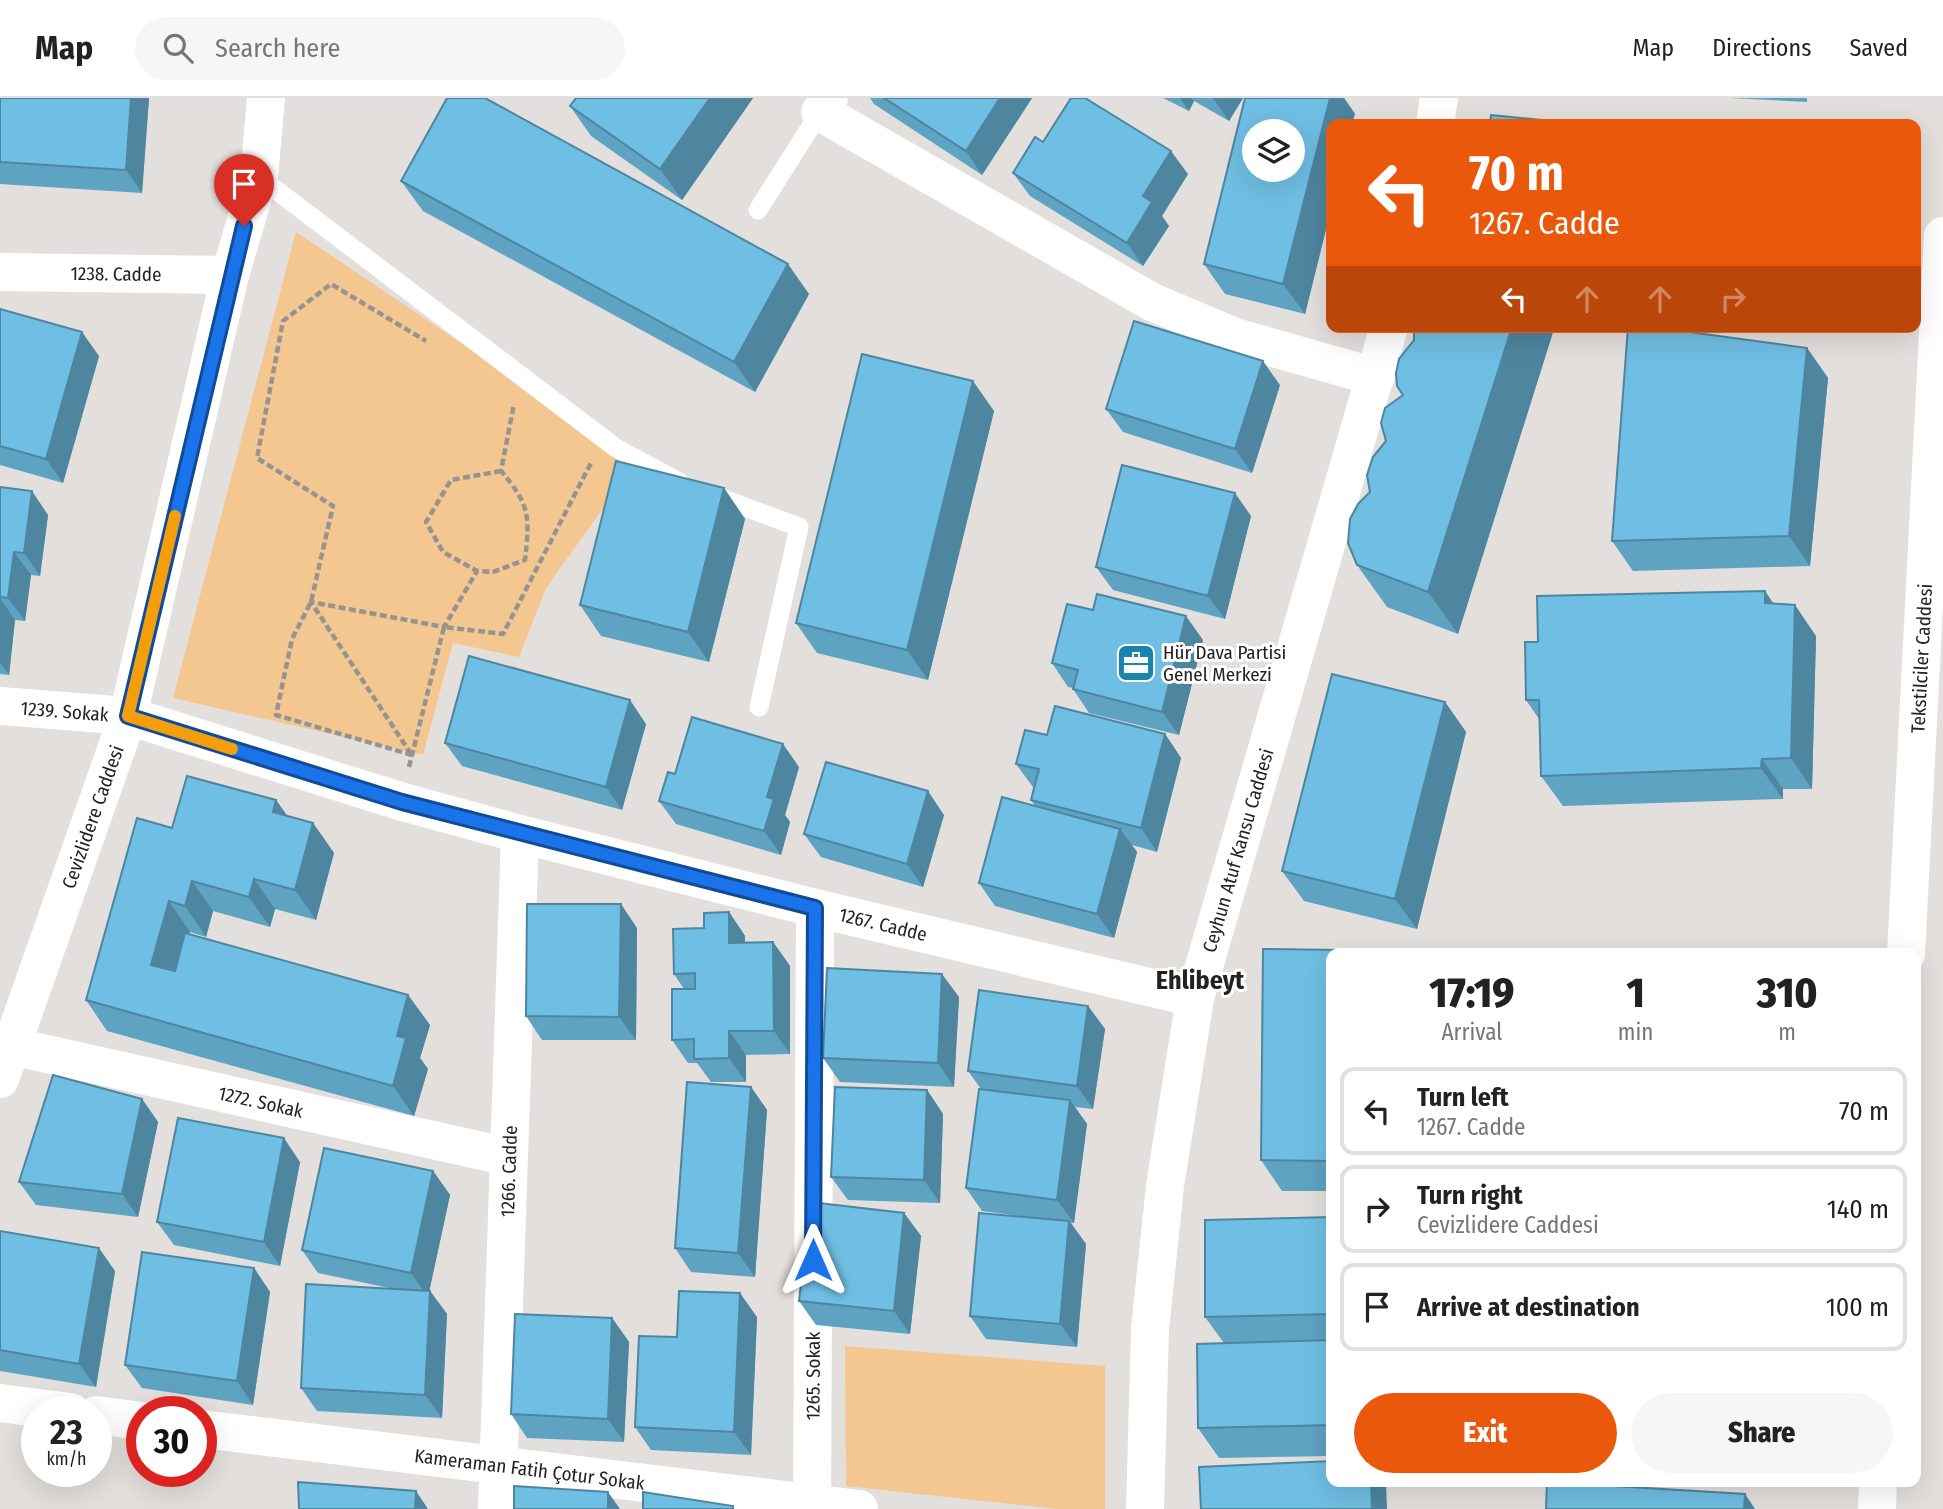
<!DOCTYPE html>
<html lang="en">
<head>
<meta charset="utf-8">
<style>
  body { margin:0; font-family:"Fira Sans Condensed",sans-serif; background:#f6f6f6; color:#222; height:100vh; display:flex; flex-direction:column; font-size:26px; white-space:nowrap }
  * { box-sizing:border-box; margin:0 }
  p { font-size:23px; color:#767676 }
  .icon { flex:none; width:38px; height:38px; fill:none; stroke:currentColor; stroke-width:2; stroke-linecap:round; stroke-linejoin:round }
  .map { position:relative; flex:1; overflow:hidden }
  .panel { position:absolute; left:1326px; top:850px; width:595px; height:539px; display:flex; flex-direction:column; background:#fff; border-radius:14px; box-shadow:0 7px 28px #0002 }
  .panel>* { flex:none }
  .top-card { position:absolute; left:1326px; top:21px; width:595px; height:214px; border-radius:14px; box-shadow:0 7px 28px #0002; background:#ea580c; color:#fff; overflow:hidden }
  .buttons { position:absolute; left:1242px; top:21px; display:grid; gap:14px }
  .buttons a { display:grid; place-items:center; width:63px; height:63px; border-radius:50%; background:#fff; box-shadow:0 7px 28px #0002; font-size:35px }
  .speed { position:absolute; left:21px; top:1298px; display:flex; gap:14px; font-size:35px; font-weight:700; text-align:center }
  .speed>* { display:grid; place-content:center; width:91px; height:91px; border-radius:50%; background:#fff; box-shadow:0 7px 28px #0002; line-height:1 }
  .speed small { font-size:18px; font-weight:400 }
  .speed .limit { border:10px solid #d22; background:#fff; color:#111 }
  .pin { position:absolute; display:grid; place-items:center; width:60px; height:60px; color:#fff; margin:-72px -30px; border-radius:50% 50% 50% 0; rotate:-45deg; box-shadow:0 0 7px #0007 }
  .pin .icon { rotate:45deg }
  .me { position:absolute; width:77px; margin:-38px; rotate:0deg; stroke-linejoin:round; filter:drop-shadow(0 0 5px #0008) }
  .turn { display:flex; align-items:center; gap:24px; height:147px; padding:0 28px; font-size:32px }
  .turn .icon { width:91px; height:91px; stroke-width:2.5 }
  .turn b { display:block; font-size:49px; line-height:60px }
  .lanes { display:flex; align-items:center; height:66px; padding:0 28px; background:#0003; justify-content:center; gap:35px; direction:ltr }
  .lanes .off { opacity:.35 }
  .eta { display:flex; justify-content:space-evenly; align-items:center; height:119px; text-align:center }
  .eta b { font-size:42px; font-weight:800; line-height:49px }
  .action { display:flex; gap:14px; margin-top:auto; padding:14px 28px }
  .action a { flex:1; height:80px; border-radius:42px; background:#ea580c; color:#fff; font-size:28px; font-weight:800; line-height:80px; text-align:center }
  .action a+a { background:#f6f6f6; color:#222 }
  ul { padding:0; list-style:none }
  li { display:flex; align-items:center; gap:21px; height:88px; margin:0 14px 10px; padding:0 14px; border:4px solid #e0e0e0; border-radius:14px }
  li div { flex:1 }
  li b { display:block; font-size:26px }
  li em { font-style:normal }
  header { display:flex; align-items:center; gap:42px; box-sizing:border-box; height:98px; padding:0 35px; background:#fff; border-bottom:2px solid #e0e0e0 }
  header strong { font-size:33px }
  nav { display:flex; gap:38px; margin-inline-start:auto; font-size:24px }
  .search { width:490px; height:63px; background:#f6f6f6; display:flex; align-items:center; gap:18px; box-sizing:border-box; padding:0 24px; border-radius:38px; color:#767676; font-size:26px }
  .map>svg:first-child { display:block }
</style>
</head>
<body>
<header>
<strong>Map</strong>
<div class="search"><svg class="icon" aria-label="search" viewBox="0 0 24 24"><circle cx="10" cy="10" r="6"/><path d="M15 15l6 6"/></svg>Search here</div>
<nav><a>Map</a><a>Directions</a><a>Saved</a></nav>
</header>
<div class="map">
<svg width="1943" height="1411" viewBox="0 0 1943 1411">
  <rect width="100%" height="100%" fill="#e2dfdc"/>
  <g fill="#f4c690">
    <path d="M296,134L637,363L546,490L519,559L453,545L423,657L173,600Z"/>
    <path d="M845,1248L1105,1268V1411H1057L846,1388Z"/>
  </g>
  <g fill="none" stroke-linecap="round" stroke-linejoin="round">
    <g stroke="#969492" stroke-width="4.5" stroke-dasharray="7 3.5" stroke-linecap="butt">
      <path d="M501,373L451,382L426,424L443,454L477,473L493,474L525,462C530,418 530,407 501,373L514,306"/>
      <path d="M411,656L311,504L444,529L477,473"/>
      <path d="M412,657L276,617L292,541L311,504L333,408L257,360L283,223L331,186L426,243"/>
      <path d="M409,669L444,529L503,536L592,363"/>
    </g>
    <g stroke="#fff" stroke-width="19">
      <path d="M259,79L616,350L679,384"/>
      <path d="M758,112L820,14"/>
      <path d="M710,396L799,429L759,609"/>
    </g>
    <g stroke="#fff" stroke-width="38">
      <path d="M829,0L820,14L1152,204L1235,239L1376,279"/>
      <path id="s1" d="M0,174L230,177"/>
      <path id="s2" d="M0,608L128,618L403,704L520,736L815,810L1195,900"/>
      <path id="s3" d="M11,948L509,1059"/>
      <path d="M0,1305L71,1314"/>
      <path d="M96,1317L142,1323"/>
      <path id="s4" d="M201,1331L859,1411"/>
      <path id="s5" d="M497,1411L520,736"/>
      <path id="s6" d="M812,1411L815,810"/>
    </g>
    <g stroke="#fff" stroke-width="38">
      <path d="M1435,26L1439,0"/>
      <path id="s7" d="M1906,856L1943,138"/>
      <path id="s8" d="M0,981L128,618L230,177L259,79L266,0"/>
      <path id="s9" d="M1145,1411L1150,1231L1165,1088L1195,900L1389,229"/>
      <path d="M1877,1411L1878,1384"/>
    </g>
  </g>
  <g fill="#5fa3c3">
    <path d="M0,0H149L142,95L0,86Z"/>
    <path d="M576,0H753L682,102L591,38L570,8Z"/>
    <path d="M870,0H1032L982,77L874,6Z"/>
    <path d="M1163,0H1243L1229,23L1194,3L1189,13Z"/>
    <path d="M1245,0H1344L1355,16L1332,26V107L1305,216L1225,196L1204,166Z"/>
    <path d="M1730,0H1807V4Z"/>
    <path d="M1043,44L1188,76L1162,118L1169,128L1143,168L1030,98L1013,75Z"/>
    <path d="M401,83L809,196L755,294L423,113Z"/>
    <path d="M0,211L99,258L63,385L0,367Z"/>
    <path d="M1553,234L1458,536L1387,509L1357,467Z"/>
    <path d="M1807,250L1828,280L1810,468L1633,473L1612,443Z"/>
    <path d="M1280,287L1252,375L1123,334L1106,311Z"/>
    <path d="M994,313L928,582L817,555L796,525Z"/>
    <path d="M0,389L48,417L40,478L31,477L25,523L15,522L9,577L0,576Z"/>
    <path d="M724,390L745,421L709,564L601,538L580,507Z"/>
    <path d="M1251,418L1225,521L1113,492L1096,469Z"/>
    <path d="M1765,493L1773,506L1816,538L1812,691H1783V701L1563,708L1541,678L1539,621L1526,602L1538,544Z"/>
    <path d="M1203,542L1179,637L1089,615L1073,591V590L1068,589L1052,565Z"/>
    <path d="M1445,604L1466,634L1417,831L1304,803L1282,773Z"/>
    <path d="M646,626L622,712L462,668L445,645Z"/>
    <path d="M1165,636L1181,660L1157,754L1132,747L1137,754L1114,840L995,808L979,785L1035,708L1031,702L1034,690L1033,689L1016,666L1047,637Z"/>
    <path d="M799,669L785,717L790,724L781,757L676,726L659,703L675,676Z"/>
    <path d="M276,702L287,718L313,725L334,755L316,822L275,811L270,829L213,813L206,839L190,834L189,836L408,897L430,927L420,960L428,971L414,1018L107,933L86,902L172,730Z"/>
    <path d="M944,717L923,789L821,759L804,736Z"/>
    <path d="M729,814L745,838V844H773L790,868V956L746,957V984H711L697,965H688L672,942L684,891L674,876L704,830Z"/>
    <path d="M637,830L636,942H542L526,918Z"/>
    <path d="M1263,851L1408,853L1410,856H1332V1093H1282L1261,1062Z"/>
    <path d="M959,899L954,989L840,984L823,960Z"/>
    <path d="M1088,908L1105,931L1093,1011L1075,1009L1087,1026L1074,1125H1071L1086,1146L1077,1249L986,1241L970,1218L1028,1119L982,1113L966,1090L981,991L968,973Z"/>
    <path d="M751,989L767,1012L755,1179L691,1174L675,1150Z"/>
    <path d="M927,992L943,1016L940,1105L848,1102L831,1079Z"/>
    <path d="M142,1001L158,1024L138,1119L36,1107L19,1084Z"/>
    <path d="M300,1064L280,1168L174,1147L157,1124Z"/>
    <path d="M433,1073L450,1097L429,1193H430L447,1216L442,1320L317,1313L301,1290L389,1190L318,1175L302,1152Z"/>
    <path d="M904,1115L921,1138L910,1236L816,1227L799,1203Z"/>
    <path d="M1332,1119V1358L1219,1360L1198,1330L1224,1245L1205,1219Z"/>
    <path d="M0,1133L115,1173L96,1289L0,1273Z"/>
    <path d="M254,1170L270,1194L253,1307L142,1290L125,1267Z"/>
    <path d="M757,1219L751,1357L651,1352L635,1329L677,1239Z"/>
    <path d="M612,1220L629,1244L624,1344L527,1340L511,1316Z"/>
  </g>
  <g fill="#4e859f">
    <path d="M131,0H149L142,95L126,72Z"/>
    <path d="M710,0H753L682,102L660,71Z"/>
    <path d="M1000,0H1032L982,77L966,53Z"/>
    <path d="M1180,0H1191L1194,3L1189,13Z"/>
    <path d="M1213,0H1243L1229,23Z"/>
    <path d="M1330,0H1344L1355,16L1352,26H1332V107L1305,216L1283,186Z"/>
    <path d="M1171,53L1188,76L1162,118L1169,128L1143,168L1127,145L1143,98Z"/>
    <path d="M788,166L809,196L755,294L734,264Z"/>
    <path d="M1512,229H1550L1553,234L1458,536L1428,494Z"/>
    <path d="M82,234L99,258L63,385L46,361Z"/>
    <path d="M1807,250L1828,280L1810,468L1789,438Z"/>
    <path d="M1263,263L1280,287L1252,375L1235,351Z"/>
    <path d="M973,283L994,313L928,582L907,552Z"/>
    <path d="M724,390L745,421L709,564L688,534Z"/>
    <path d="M32,393L48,417L40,478L24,455Z"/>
    <path d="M1235,395L1251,418L1225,521L1208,498Z"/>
    <path d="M14,454L31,477L25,523L8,500Z"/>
    <path d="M1765,493L1786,524L1765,505Z"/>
    <path d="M0,500L15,522L9,577L0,565Z"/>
    <path d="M1795,507L1816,538L1812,691L1791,660Z"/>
    <path d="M1186,518L1203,542L1179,637L1162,614Z"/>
    <path d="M630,602L646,626L622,712L606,689Z"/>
    <path d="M1445,604L1466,634L1417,831L1395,801Z"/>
    <path d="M1165,636L1181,660L1157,754L1141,730Z"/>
    <path d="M783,646L799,669L785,717L790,724L781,757L764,733L767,699Z"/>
    <path d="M1762,661L1783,691V701L1761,670Z"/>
    <path d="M928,693L944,717L923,789L907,766Z"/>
    <path d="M276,702L298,733L273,714Z"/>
    <path d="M313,725L334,755L316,822L295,792Z"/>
    <path d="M1120,731L1137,754L1114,840L1097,816Z"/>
    <path d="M254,781L275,811L270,829L249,799Z"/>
    <path d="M192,783L213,813L206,839L185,808Z"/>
    <path d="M169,803L190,834L172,897L151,867Z"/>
    <path d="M621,806L637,830L636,942L619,919Z"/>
    <path d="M729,814L745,838V868L729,845Z"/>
    <path d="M773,844L790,868V956L774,933Z"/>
    <path d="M942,876L959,899L954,989L938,965Z"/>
    <path d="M408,897L430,927L420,960L428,971L414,1018L393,988L397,938Z"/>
    <path d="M1088,908L1105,931L1093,1011L1077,988Z"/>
    <path d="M729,933L746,957V984L729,960Z"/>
    <path d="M751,989L767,1012L755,1179L738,1155Z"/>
    <path d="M927,992L943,1016L940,1105L924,1082Z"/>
    <path d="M142,1001L158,1024L138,1119L122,1096Z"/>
    <path d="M1070,1002L1087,1026L1074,1125L1057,1102Z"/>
    <path d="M284,1040L300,1064L280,1168L264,1144Z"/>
    <path d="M433,1073L450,1097L428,1199L411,1175Z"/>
    <path d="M904,1115L921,1138L910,1236L894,1213Z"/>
    <path d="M1069,1123L1086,1146L1077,1249L1060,1226Z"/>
    <path d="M99,1150L115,1173L96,1289L79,1266Z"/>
    <path d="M254,1170L270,1194L253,1307L237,1283Z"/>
    <path d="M430,1193L447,1216L442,1320L425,1297Z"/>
    <path d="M740,1195L757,1219L751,1357L734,1334Z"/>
    <path d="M612,1220L629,1244L624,1344L608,1321Z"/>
    <path d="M1371,1384L1386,1385L1387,1411H1372Z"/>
    <path d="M416,1393L428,1411H415Z"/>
    <path d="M608,1394L620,1411H608Z"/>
    <path d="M1745,1396L1755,1411H1744Z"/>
  </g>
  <g fill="#6fbee3" stroke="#4e859f" stroke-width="2" fill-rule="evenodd">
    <path d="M0,0H131L126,72L0,64Z"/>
    <path d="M447,0H485L788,166L734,264L401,83Z"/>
    <path d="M576,0H710L660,71L570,8Z"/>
    <path d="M884,0H1000L966,53Z"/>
    <path d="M1071,0H1085L1171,53L1143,98L1152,104L1127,145L1013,75L1035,39L1043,44Z"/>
    <path d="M1245,0H1330L1283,186L1204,166ZM1255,33H1293V72H1255Z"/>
    <path d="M1491,17L1580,26H1490Z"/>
    <path d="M0,211L82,234L46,361L0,348Z"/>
    <path d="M1134,223L1263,263L1235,351L1106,311Z"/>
    <path d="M1414,229H1512L1428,494L1357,467L1348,445L1350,421L1358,406L1370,394L1367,377L1373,359L1386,343L1381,325L1385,310L1403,297L1397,288L1396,275L1399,261L1414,242Z"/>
    <path d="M1628,229H1652L1807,250L1789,438L1612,443Z"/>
    <path d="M862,256L973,283L907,552L796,525Z"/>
    <path d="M616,363L724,390L688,534L580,507Z"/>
    <path d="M1122,367L1235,395L1208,498L1096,469Z"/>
    <path d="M0,389L32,393L24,455L14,454L8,500L0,499Z"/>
    <path d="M1765,493V505L1795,507L1791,660L1762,661L1761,670L1541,678L1539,602H1526L1525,544H1538L1537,498Z"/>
    <path d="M1097,496L1186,518L1162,614L1073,591L1078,572L1052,565L1067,506L1093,512Z"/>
    <path d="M469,558L630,602L606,689L445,645Z"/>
    <path d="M1332,576L1445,604L1395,801L1282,773Z"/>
    <path d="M1055,608L1165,636L1141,730L1031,702L1039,671L1016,666L1025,632L1047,637Z"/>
    <path d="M692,619L783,646L767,699L774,701L764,733L659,703L668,674L675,676Z"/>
    <path d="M826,664L928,693L907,766L804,736Z"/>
    <path d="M187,678L276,702L273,714L313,725L295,792L254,781L249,799L192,783L185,808L169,803L151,867L175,873L185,835L408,897L397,938L406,940L393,988L86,902L137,720L172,730Z"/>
    <path d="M1002,699L1120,731L1097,816L979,785Z"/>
    <path d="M527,806H621L619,919L526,918Z"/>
    <path d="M729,814V845L773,844L774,933H729V960L694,961V941L672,942V891H695V875L674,876L673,831L704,830V815Z"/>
    <path d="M1263,851L1408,853V856H1332V1063L1261,1062Z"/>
    <path d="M827,870L942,876L938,965L823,960Z"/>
    <path d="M979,892L1088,908L1077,988L968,973Z"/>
    <path d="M53,977L142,1001L122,1096L19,1084Z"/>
    <path d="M687,984L751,989L738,1155L675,1150Z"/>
    <path d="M835,989L927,992L924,1082L831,1079Z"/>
    <path d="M979,991L1070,1002L1057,1102L966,1090Z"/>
    <path d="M178,1020L284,1040L264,1144L157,1124Z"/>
    <path d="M324,1050L433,1073L411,1175L302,1152Z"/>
    <path d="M810,1104L904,1115L894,1213L799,1203Z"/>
    <path d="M979,1115L1069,1123L1060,1226L970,1218Z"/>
    <path d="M1332,1119V1216L1205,1219V1122Z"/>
    <path d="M0,1133L99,1150L79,1266L0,1252Z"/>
    <path d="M142,1154L254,1170L237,1283L125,1267Z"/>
    <path d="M306,1186L430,1193L425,1297L301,1290Z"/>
    <path d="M679,1193L740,1195L734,1334L635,1329L639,1238L677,1239Z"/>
    <path d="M515,1216L612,1220L608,1321L511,1316Z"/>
    <path d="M1332,1242V1327L1198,1330L1197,1246Z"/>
    <path d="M1332,1363V1384H1371L1372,1411H1201L1199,1369Z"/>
    <path d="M298,1384L416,1393L415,1411H299Z"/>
    <path d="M1547,1384L1745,1396L1744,1411H1546Z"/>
    <path d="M514,1388L608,1394V1411H514Z"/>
    <path d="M643,1394L733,1408V1411H643Z"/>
  </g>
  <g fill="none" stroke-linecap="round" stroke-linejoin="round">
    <g stroke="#114b97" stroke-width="18">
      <path id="route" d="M244,128L128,618L402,704L815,810L813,1162"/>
    </g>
    <use href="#route" stroke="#1a73e8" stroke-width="12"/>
    <path stroke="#f59e0b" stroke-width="12" d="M175,418L128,618L232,651"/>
  </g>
  <defs>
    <g id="office-square" transform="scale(2.0125)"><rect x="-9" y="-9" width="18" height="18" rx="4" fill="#1a84ad" stroke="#fff"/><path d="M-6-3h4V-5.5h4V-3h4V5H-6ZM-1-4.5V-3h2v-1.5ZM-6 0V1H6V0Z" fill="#fff"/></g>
  </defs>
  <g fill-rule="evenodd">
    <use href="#office-square" x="1136" y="565"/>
  </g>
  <g text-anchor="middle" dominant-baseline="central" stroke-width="6" stroke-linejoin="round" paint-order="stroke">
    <g font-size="19" fill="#232220" stroke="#fff">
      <text stroke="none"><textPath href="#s1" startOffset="116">1238. Cadde</textPath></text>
      <text stroke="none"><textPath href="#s7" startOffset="296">Tekstilciler Caddesi</textPath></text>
      <text stroke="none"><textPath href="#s2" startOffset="65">1239. Sokak</textPath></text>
      <text stroke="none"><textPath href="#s8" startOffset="278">Cevizlidere Caddesi</textPath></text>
      <text stroke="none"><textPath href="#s9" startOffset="668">Ceyhun Atuf Kansu Caddesi</textPath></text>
      <text stroke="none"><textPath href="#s2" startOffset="912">1267. Cadde</textPath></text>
      <text stroke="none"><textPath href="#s3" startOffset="256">1272. Sokak</textPath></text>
      <text stroke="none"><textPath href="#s5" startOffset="338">1266. Cadde</textPath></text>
      <text stroke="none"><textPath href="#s6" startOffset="133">1265. Sokak</textPath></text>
      <text stroke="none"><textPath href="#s4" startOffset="331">Kameraman Fatih Çotur Sokak</textPath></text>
    </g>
    <g font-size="19" fill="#232220" stroke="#fff" text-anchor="start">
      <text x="1163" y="554">Hür Dava Partisi<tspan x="1163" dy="22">Genel Merkezi</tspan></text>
    </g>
    <g font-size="26" font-weight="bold" fill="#232220" stroke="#fff">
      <text x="1200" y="882">Ehlibeyt</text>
    </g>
  </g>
</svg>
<div class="buttons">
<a><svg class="icon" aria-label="layers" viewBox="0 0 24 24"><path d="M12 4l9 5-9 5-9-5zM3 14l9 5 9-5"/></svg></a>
</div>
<div class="speed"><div>23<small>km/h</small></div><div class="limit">30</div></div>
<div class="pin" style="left:244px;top:128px;background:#d93025"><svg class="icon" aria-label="arrive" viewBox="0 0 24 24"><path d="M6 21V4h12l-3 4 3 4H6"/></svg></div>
<svg class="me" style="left:813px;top:1162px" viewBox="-20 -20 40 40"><path d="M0-17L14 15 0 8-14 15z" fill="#1a73e8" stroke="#fff" stroke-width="4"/></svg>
<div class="top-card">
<div class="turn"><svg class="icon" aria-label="left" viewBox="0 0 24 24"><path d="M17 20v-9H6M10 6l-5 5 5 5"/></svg><div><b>70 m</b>1267. Cadde</div></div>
<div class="lanes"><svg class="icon" aria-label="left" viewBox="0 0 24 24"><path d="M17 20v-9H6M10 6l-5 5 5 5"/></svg><svg class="icon off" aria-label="ahead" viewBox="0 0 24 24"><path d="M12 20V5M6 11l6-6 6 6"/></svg><svg class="icon off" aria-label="ahead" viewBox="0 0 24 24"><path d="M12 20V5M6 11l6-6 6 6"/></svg><svg class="icon off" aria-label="right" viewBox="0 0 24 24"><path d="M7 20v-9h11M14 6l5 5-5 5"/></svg></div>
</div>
<section class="panel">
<div class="eta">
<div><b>17:19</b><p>Arrival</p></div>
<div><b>1</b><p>min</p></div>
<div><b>310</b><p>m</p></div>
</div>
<ul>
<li><svg class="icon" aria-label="left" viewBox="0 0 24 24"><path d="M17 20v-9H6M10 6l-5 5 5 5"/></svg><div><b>Turn left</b><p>1267. Cadde</p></div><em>70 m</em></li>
<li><svg class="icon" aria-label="right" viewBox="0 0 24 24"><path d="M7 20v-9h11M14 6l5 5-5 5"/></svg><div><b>Turn right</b><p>Cevizlidere Caddesi</p></div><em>140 m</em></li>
<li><svg class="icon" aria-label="arrive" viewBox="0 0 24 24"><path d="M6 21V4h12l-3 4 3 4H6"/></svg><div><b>Arrive at destination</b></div><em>100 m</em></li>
</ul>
<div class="action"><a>Exit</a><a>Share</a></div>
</section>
</div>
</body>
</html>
